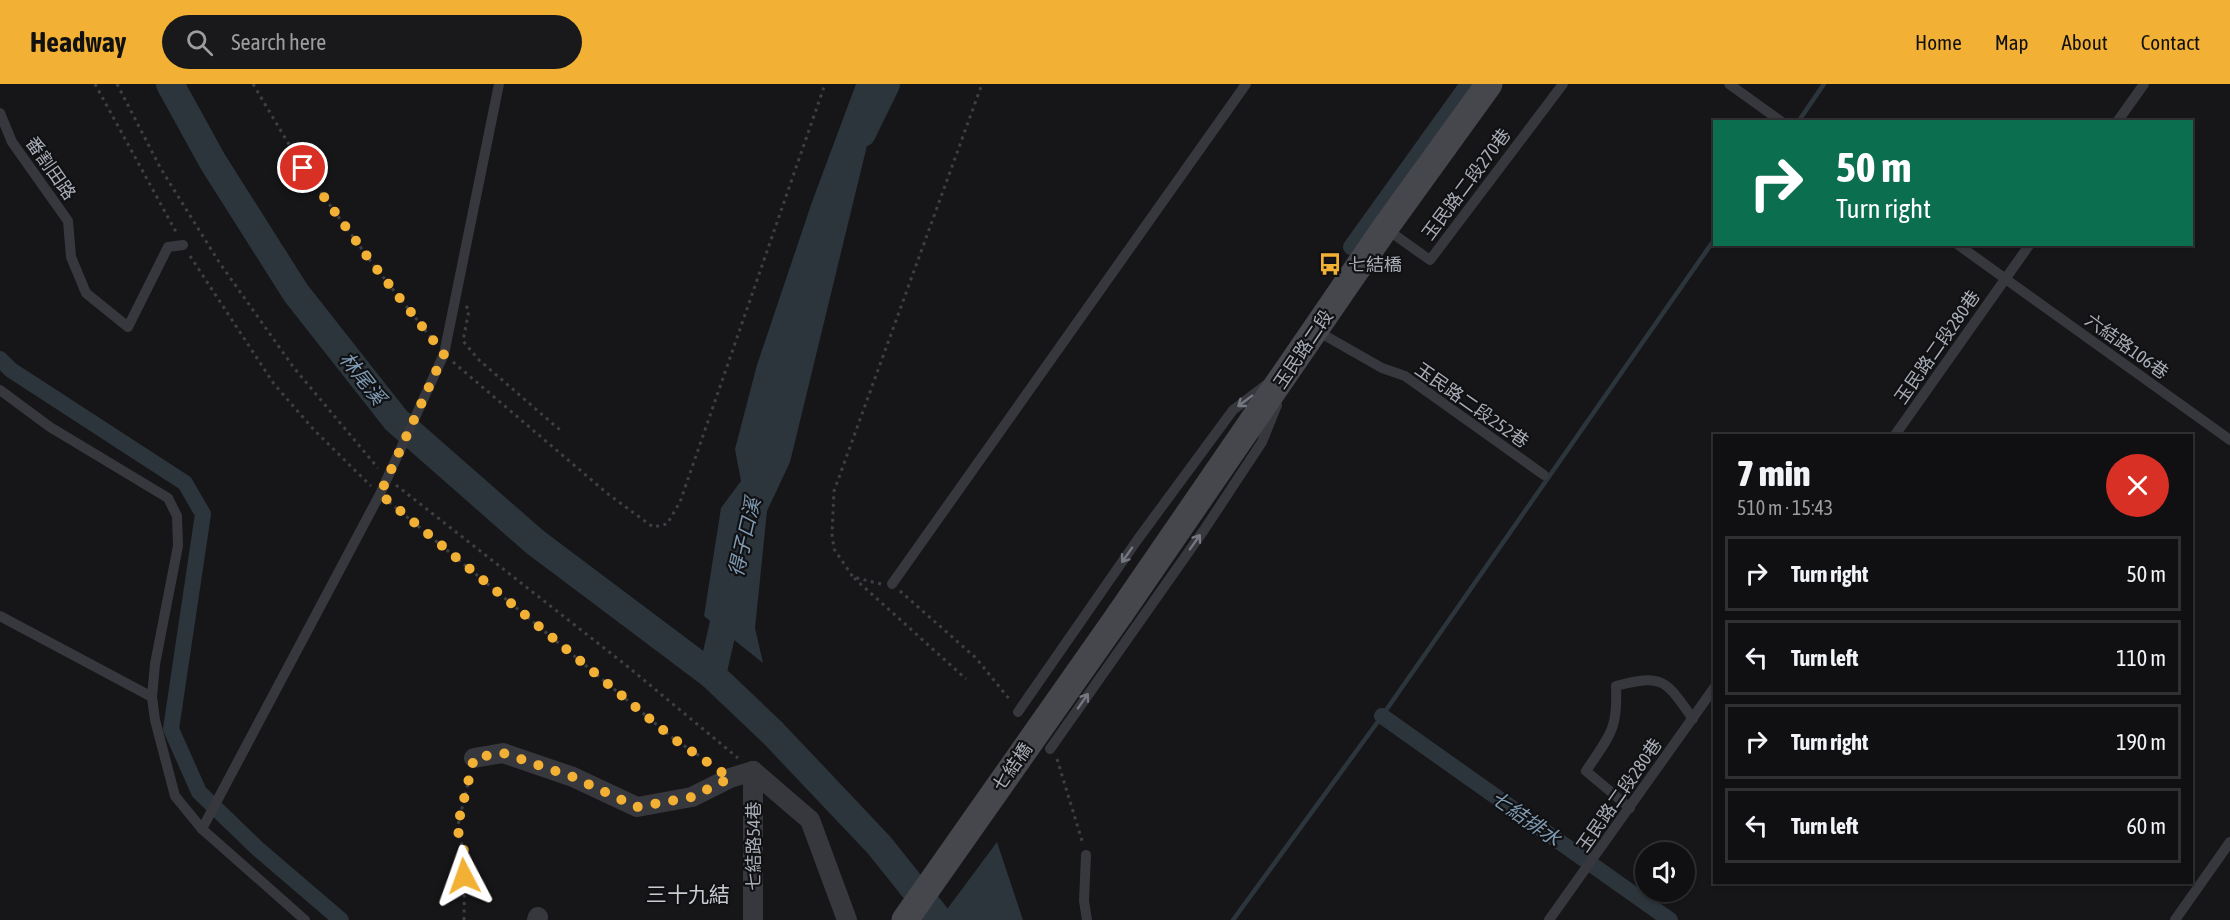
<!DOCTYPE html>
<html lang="en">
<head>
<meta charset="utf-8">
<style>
  body { margin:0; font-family:"Asap Condensed","Noto Sans TC",sans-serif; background:#19191b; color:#f1f3f6; height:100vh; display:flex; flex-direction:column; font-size:22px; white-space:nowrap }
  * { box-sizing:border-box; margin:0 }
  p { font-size:20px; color:#9c9d9f }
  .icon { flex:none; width:33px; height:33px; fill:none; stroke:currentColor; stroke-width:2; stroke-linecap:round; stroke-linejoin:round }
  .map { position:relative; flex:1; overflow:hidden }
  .details { position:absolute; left:1713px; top:350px; width:480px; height:450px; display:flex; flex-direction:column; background:#101012; border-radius:0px; box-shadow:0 2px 4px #0004,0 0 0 2px #303032 }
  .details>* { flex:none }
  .guide { position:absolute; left:1713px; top:36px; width:480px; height:126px; border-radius:0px; box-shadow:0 2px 4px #0004,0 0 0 2px #303032; background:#0b6e4f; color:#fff; overflow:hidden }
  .controls { position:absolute; left:1635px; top:758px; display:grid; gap:12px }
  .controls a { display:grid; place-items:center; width:60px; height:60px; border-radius:50%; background:#101012; box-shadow:0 2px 4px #0004,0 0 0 2px #303032; font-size:30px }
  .pin { position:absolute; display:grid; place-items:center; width:51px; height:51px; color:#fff; margin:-26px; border:3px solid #fff; border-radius:50%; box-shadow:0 2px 6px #0007 }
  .me { position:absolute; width:66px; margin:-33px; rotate:356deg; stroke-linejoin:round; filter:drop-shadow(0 0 4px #0008) }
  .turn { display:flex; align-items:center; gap:21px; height:126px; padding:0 24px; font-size:27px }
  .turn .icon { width:78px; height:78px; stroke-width:2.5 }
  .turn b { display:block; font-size:42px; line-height:51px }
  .round { display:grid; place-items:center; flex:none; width:63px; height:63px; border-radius:32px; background:#19191b }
  .headline { display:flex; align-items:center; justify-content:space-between; height:102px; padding:0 24px }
  h1 { font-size:36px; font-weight:800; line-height:45px }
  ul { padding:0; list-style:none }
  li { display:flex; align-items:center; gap:18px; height:75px; margin:0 12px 9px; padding:0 12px; border:3px solid #303032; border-radius:0px }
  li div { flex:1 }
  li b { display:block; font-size:22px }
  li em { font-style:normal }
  header { display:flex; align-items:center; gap:36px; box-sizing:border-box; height:84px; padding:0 30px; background:#f2b134; color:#111 }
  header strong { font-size:28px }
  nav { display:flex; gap:33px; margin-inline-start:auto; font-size:21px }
  .search { width:420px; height:54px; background:#19191b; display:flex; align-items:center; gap:15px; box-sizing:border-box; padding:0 21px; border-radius:33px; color:#9c9d9f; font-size:22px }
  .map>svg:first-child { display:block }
</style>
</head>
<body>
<header>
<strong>Headway</strong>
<div class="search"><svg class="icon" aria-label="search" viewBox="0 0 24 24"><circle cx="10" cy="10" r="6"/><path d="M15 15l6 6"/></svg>Search here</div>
<nav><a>Home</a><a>Map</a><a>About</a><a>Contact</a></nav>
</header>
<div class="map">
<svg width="2230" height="836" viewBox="0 0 2230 836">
  <rect width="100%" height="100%" fill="#161618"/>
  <g fill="#2c353c">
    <path d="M856,0H882L790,378L767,427L755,544L763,579L704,532L721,424L741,397L735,365L757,281L812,118Z"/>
    <path d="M997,758L1023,836H939Z"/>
  </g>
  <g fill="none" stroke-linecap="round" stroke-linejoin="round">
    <g stroke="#2c353c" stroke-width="4.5">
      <path d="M1798,38L1824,0"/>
      <path d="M1233,836L1382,632L1714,156"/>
    </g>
    <g stroke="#2c353c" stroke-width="16">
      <path d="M1351,163L1468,0"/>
      <path d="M0,275L11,286L185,399L203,430L171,645L199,708L257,764L341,836"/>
      <path d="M1382,632L1670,836"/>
    </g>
    <g stroke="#2c353c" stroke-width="28">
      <path d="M170,0L213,78L296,209L396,336L535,458L712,591L773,649L879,761L939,836"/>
      <path d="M862,49L886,0"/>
      <path d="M712,591L731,508"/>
    </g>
    <g stroke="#3d3f44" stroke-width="3" stroke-dasharray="3 4.5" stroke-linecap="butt">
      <path d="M95,0L176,148"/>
      <path d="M117,0L161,85L219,178L294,284L378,384"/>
      <path d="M253,0L303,84L372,179L433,256"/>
      <path d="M190,172L274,300L315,347L371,402"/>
      <path d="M466,222L469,226L463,257L479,276L560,346"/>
      <path d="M453,278L608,410L653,443L667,440L680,418L825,0"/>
      <path d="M396,401L627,582L738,674"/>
      <path d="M389,418L674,655L715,682"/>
      <path d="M854,494L966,595"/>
      <path d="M881,500L853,493L834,465L832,450L834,407L982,0"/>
      <path d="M900,507L976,574L1010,616"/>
      <path d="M1057,675L1083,760"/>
      <path d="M464,836L465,770L457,745L470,691"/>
    </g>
    <g stroke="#37383d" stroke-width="10">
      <path d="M1729,0L1782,38"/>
      <path d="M0,29L12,58L68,137L71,173L86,209L128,243L168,163L183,161"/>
      <path d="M2117,38L2144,0"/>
      <path d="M1385,144L1430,176L1563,0"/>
      <path d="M1957,160L2230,356"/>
      <path d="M1317,247L1382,284L1405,292L1544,391"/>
      <path d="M0,306L50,343L168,414L177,432L178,462L155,580L152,613"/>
      <path d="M1895,351L2030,160"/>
      <path d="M892,500L1246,0"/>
      <path d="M0,532L152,613L155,636L175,712L202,745L305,836"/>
      <path d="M1018,628L1138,455L1233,326L1266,301"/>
      <path d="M1050,665L1204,446L1262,358L1277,321"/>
      <path d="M1630,724L1586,687C1610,651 1618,646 1616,602C1664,589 1666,597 1693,635"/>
      <path d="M202,745L380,410L444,270L499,0"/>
      <path d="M1086,771L1084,817L1087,836"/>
      <path d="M1549,836L1714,604"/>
      <path d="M2175,836L2230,758"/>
    </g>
    <g stroke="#37383d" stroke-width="20">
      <path d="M474,674L503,669L573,693L637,723L692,713L730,694L753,687"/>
      <path d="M753,687L810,736L847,836"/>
      <path d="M537,836L538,833"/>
      <path d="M753,836V687"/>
    </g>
    <path stroke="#45474d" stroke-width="27" d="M1120,530L1385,144L1489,0"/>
    <path stroke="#45474d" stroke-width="27" d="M905,836L1120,530"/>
  </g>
  <defs><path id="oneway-shaft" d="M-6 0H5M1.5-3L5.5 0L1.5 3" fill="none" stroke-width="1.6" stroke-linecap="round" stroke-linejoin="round" transform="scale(1.5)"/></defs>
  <g stroke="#757881">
    <use href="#oneway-shaft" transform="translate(1245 317) rotate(143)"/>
    <use href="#oneway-shaft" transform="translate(1195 458) rotate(-55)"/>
    <use href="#oneway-shaft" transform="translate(1127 471) rotate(125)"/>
    <use href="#oneway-shaft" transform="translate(1083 617) rotate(-55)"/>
  </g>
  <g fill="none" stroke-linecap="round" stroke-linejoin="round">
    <path stroke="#f2b134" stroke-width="10" stroke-dasharray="0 18" d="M303,84L372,179L444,270L380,410L674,655L730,694L692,713L637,723L573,693L503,669L474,674L457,744L465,770L464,792"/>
  </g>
  <defs>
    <g id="bus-bare" transform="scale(1.8)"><path d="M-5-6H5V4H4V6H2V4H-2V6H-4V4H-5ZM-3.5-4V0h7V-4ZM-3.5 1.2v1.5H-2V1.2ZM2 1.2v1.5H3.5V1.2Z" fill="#f2b134" stroke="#111113" stroke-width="2.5" paint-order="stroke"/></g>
  </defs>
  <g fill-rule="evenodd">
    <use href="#bus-bare" x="1330" y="180"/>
  </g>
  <g text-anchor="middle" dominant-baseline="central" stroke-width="4.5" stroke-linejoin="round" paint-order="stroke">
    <g font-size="18" fill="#a8adb8" stroke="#111113">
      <text transform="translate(51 84) rotate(55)">番割田路</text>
      <text transform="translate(1466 100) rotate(-53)">玉民路二段270巷</text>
      <text transform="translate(2127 262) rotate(36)">六結路106巷</text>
      <text transform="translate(1937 263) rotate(-55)">玉民路二段280巷</text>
      <text transform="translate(1303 265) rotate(-56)">玉民路二段</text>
      <text transform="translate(1472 321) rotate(35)">玉民路二段252巷</text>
      <text transform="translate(1012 683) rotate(-55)">七結橋</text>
      <text transform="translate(1619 711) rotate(-55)">玉民路二段280巷</text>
      <text transform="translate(753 762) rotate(-90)">七結路54巷</text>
    </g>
    <g font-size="18" fill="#a8adb8" stroke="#111113" text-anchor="start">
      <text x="1348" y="180">七結橋</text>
    </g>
    <g font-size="20" font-style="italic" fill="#7f9bb3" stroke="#111113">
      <text transform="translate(363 294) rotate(52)">林尾溪</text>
      <text transform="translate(744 453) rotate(-77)">得子口溪</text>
      <text transform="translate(1526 734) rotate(35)">七結排水</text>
    </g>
    <g font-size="21" fill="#c9ccd4" stroke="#111113">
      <text x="688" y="810">三十九結</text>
    </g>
  </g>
</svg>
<div class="controls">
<a><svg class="icon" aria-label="sound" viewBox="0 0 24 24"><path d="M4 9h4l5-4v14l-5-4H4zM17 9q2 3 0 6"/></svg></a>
</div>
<div class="pin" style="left:303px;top:84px;background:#d93025"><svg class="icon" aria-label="arrive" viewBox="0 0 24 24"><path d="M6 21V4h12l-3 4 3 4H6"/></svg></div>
<svg class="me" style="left:464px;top:792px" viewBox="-20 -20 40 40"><path d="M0-17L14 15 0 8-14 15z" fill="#f2b134" stroke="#fff" stroke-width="4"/></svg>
<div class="guide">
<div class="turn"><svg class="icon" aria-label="right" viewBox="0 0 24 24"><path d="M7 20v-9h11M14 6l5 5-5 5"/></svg><div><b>50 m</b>Turn right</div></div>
</div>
<section class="details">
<div class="headline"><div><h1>7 min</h1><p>510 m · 15:43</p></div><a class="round" style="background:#d93025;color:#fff"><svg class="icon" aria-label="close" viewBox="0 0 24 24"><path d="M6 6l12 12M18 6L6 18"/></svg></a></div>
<ul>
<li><svg class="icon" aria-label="right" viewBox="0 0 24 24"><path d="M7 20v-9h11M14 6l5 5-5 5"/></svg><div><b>Turn right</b></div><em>50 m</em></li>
<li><svg class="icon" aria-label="left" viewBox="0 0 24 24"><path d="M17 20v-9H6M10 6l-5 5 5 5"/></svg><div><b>Turn left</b></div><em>110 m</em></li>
<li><svg class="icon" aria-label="right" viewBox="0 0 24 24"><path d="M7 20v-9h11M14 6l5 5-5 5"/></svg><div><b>Turn right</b></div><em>190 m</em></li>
<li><svg class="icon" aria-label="left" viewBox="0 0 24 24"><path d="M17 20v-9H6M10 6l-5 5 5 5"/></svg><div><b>Turn left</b></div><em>60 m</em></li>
</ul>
</section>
</div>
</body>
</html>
